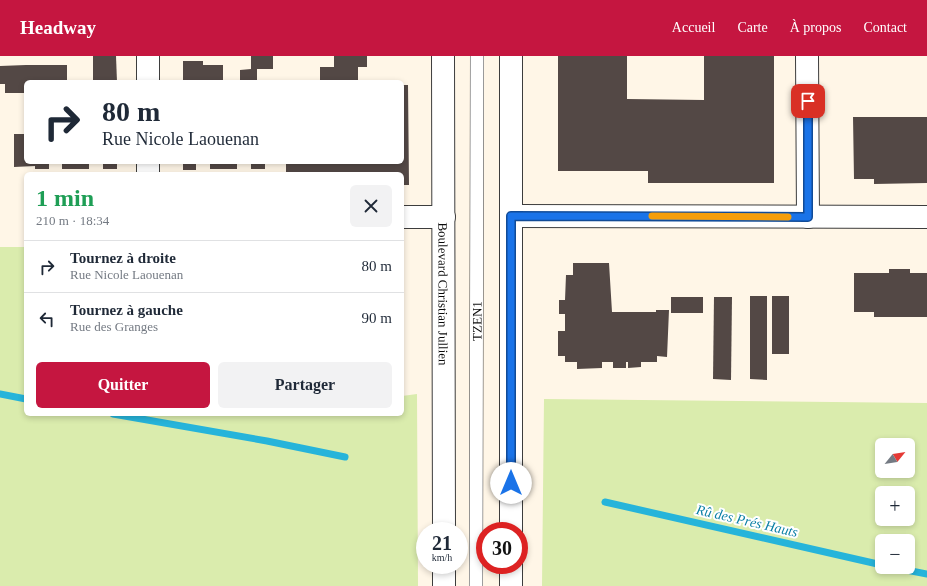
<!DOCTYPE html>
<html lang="fr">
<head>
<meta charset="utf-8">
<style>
  body { margin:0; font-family:Georgia,serif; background:#f2f2f3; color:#1f2937; height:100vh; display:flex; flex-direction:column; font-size:15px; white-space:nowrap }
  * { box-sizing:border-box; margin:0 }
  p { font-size:13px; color:#747a83 }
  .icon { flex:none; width:22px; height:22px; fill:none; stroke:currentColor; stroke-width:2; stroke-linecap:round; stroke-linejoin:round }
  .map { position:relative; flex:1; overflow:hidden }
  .panel { position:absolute; left:24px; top:116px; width:380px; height:244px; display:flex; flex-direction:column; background:#fff; border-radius:6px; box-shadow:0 2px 6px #0003 }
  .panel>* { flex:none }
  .top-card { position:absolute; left:24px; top:24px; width:380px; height:84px; border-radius:6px; box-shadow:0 2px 6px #0003; background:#fff; color:#1f2937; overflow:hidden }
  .needle { width:26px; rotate:60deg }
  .fabs { position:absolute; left:875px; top:382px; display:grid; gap:8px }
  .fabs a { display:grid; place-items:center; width:40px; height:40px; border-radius:6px; background:#fff; box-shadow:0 2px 6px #0003; font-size:20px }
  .speed { position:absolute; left:416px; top:466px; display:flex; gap:8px; font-size:20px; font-weight:700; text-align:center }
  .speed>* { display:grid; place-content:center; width:52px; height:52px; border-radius:50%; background:#fff; box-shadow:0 2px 6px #0003; line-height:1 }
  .speed small { font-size:10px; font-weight:400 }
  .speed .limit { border:6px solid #d22; background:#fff; color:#111 }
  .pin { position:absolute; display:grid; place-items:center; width:34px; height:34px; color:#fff; margin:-17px; border-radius:8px; box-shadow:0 2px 6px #0006 }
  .me { position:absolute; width:44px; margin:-22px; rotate:0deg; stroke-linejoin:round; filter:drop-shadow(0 0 3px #0008) }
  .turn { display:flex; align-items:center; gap:14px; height:84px; padding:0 12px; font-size:18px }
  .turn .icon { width:52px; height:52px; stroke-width:2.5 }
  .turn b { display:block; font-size:28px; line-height:34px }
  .round { display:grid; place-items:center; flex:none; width:42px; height:42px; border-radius:6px; background:#f2f2f3 }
  .summary { display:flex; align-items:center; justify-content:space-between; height:68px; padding:0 12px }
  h1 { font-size:24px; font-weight:700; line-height:30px; color:#1e9e55 }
  .button { display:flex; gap:8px; margin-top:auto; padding:8px 12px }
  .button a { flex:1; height:46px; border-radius:6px; background:#c51640; color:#fff; font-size:16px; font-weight:700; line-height:46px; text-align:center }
  .button a+a { background:#f2f2f3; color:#1f2937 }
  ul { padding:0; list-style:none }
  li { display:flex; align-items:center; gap:12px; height:52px; padding:0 12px; border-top:1px solid #e0e1e3 }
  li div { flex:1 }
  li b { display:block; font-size:15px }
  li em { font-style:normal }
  header { display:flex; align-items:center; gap:24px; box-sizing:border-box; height:56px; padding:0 20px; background:#c51640; color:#fff }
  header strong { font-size:19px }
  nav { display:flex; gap:22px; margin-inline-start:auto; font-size:14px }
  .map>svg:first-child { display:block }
</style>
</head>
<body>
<header>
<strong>Headway</strong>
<nav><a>Accueil</a><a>Carte</a><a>À propos</a><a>Contact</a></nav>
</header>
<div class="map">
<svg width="927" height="530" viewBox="0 0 927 530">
  <rect width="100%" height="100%" fill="#fff6e7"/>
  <g fill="#daecad" fill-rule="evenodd">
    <path d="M0,191H26V358H402V340L417,338L418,530H0Z"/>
    <path d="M544,343L927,347V530H542ZM882,389H908V415H882ZM882,437H908V463H882ZM882,485H908V511H882Z"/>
  </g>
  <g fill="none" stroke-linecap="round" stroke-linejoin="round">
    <g stroke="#26b4da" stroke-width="7">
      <path d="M0,338L26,343"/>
      <path d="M113,358L267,385L345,401"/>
      <path d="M605,446L882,509"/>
      <path d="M891,511L927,518"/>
    </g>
  </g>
  <g fill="#534845">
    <path d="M93,0H116L117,26H93Z"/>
    <path d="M251,0H273V13H257V26H240V14L251,13Z"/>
    <path d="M334,0H367V11H358V26H320V11H334Z"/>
    <path d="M558,0H627V43L704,44V0H774V127H648V115H558Z"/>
    <path d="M183,5H203V9H223V26H183Z"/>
    <path d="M26,9H67V26H26V37H5V28H0V10Z"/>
    <path d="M402,29H408L409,129H402V118H286V106H402Z"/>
    <path d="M853,61H927V127L874,128V123H854Z"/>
    <path d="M14,78H26V106H49V113H35V110L14,111Z"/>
    <rect x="62" y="106" width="27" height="7"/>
    <rect x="103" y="106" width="14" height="7"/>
    <rect x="183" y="106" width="13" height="8"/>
    <rect x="210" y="106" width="27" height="7"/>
    <rect x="251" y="106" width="14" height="7"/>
    <path d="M573,207H609L612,256H656V254H669L667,301L657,300V306H641V311L628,312V306H626V312H613V306H602V312L577,313V306H565V300H558V275H565V258H559V244H565L566,219H573Z"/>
    <path d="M889,213H910V217H927V261H874V256H854V217H889Z"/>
    <path d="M750,240H767V324L750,323Z"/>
    <rect x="772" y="240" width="17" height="58"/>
    <rect x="671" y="241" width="32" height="16"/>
    <path d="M714,241H732L731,324L713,323Z"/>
  </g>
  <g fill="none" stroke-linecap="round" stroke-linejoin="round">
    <g stroke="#3d3d3d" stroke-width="14">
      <g id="lane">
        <path id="s1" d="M476,530L477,0"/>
      </g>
    </g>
    <g stroke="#3d3d3d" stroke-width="24">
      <g id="street">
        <path id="s2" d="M443,0L444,475"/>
        <path d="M511,0V475"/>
        <path d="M807,0L808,161"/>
        <path d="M148,26V0"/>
        <path d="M148,118V106"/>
        <path d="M511,160L927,161"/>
        <path d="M402,161H444"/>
        <path d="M444,530V509"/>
        <path d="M511,530V509"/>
      </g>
    </g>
    <use href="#lane" stroke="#fff" stroke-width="13"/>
    <use href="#street" stroke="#fff" stroke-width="22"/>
  </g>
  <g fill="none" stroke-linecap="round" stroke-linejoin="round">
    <g stroke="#114b97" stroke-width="10">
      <path id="route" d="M511,427V160L808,161V45"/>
    </g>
    <use href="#route" stroke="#1a73e8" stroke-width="7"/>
    <path stroke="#f59e0b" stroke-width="7" d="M652,160L788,161"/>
  </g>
  <g text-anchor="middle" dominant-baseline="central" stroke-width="4" stroke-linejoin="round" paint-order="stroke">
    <g font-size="13" fill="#0a0a0a" stroke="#fff">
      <text stroke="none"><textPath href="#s2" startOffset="238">Boulevard Christian Jullien</textPath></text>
      <text stroke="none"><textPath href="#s1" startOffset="265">TZEN1</textPath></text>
    </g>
    <g font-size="14" font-style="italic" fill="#097fa5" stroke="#fff">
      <text transform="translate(747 465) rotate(13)">Rû des Prés Hauts</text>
    </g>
  </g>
</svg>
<div class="fabs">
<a><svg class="needle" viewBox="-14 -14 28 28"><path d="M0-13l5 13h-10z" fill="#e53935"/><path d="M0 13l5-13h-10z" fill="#747a83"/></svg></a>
<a>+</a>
<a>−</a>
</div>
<div class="speed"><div>21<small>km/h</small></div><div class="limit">30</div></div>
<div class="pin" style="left:808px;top:45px;background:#d93025"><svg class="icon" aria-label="arrive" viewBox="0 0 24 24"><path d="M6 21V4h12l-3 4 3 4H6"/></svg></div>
<svg class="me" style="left:511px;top:427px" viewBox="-20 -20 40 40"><circle r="19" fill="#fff"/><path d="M0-13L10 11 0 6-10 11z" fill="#1a73e8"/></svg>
<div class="top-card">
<div class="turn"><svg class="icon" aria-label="right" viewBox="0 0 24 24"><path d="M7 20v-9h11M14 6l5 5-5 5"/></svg><div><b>80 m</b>Rue Nicole Laouenan</div></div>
</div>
<section class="panel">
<div class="summary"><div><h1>1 min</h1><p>210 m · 18:34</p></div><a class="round"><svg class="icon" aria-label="close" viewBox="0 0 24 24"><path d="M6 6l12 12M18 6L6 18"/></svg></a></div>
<ul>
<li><svg class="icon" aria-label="right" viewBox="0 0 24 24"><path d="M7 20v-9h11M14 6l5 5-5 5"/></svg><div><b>Tournez à droite</b><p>Rue Nicole Laouenan</p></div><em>80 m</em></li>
<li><svg class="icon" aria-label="left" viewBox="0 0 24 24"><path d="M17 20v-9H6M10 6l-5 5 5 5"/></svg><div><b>Tournez à gauche</b><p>Rue des Granges</p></div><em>90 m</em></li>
</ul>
<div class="button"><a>Quitter</a><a>Partager</a></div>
</section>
</div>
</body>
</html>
